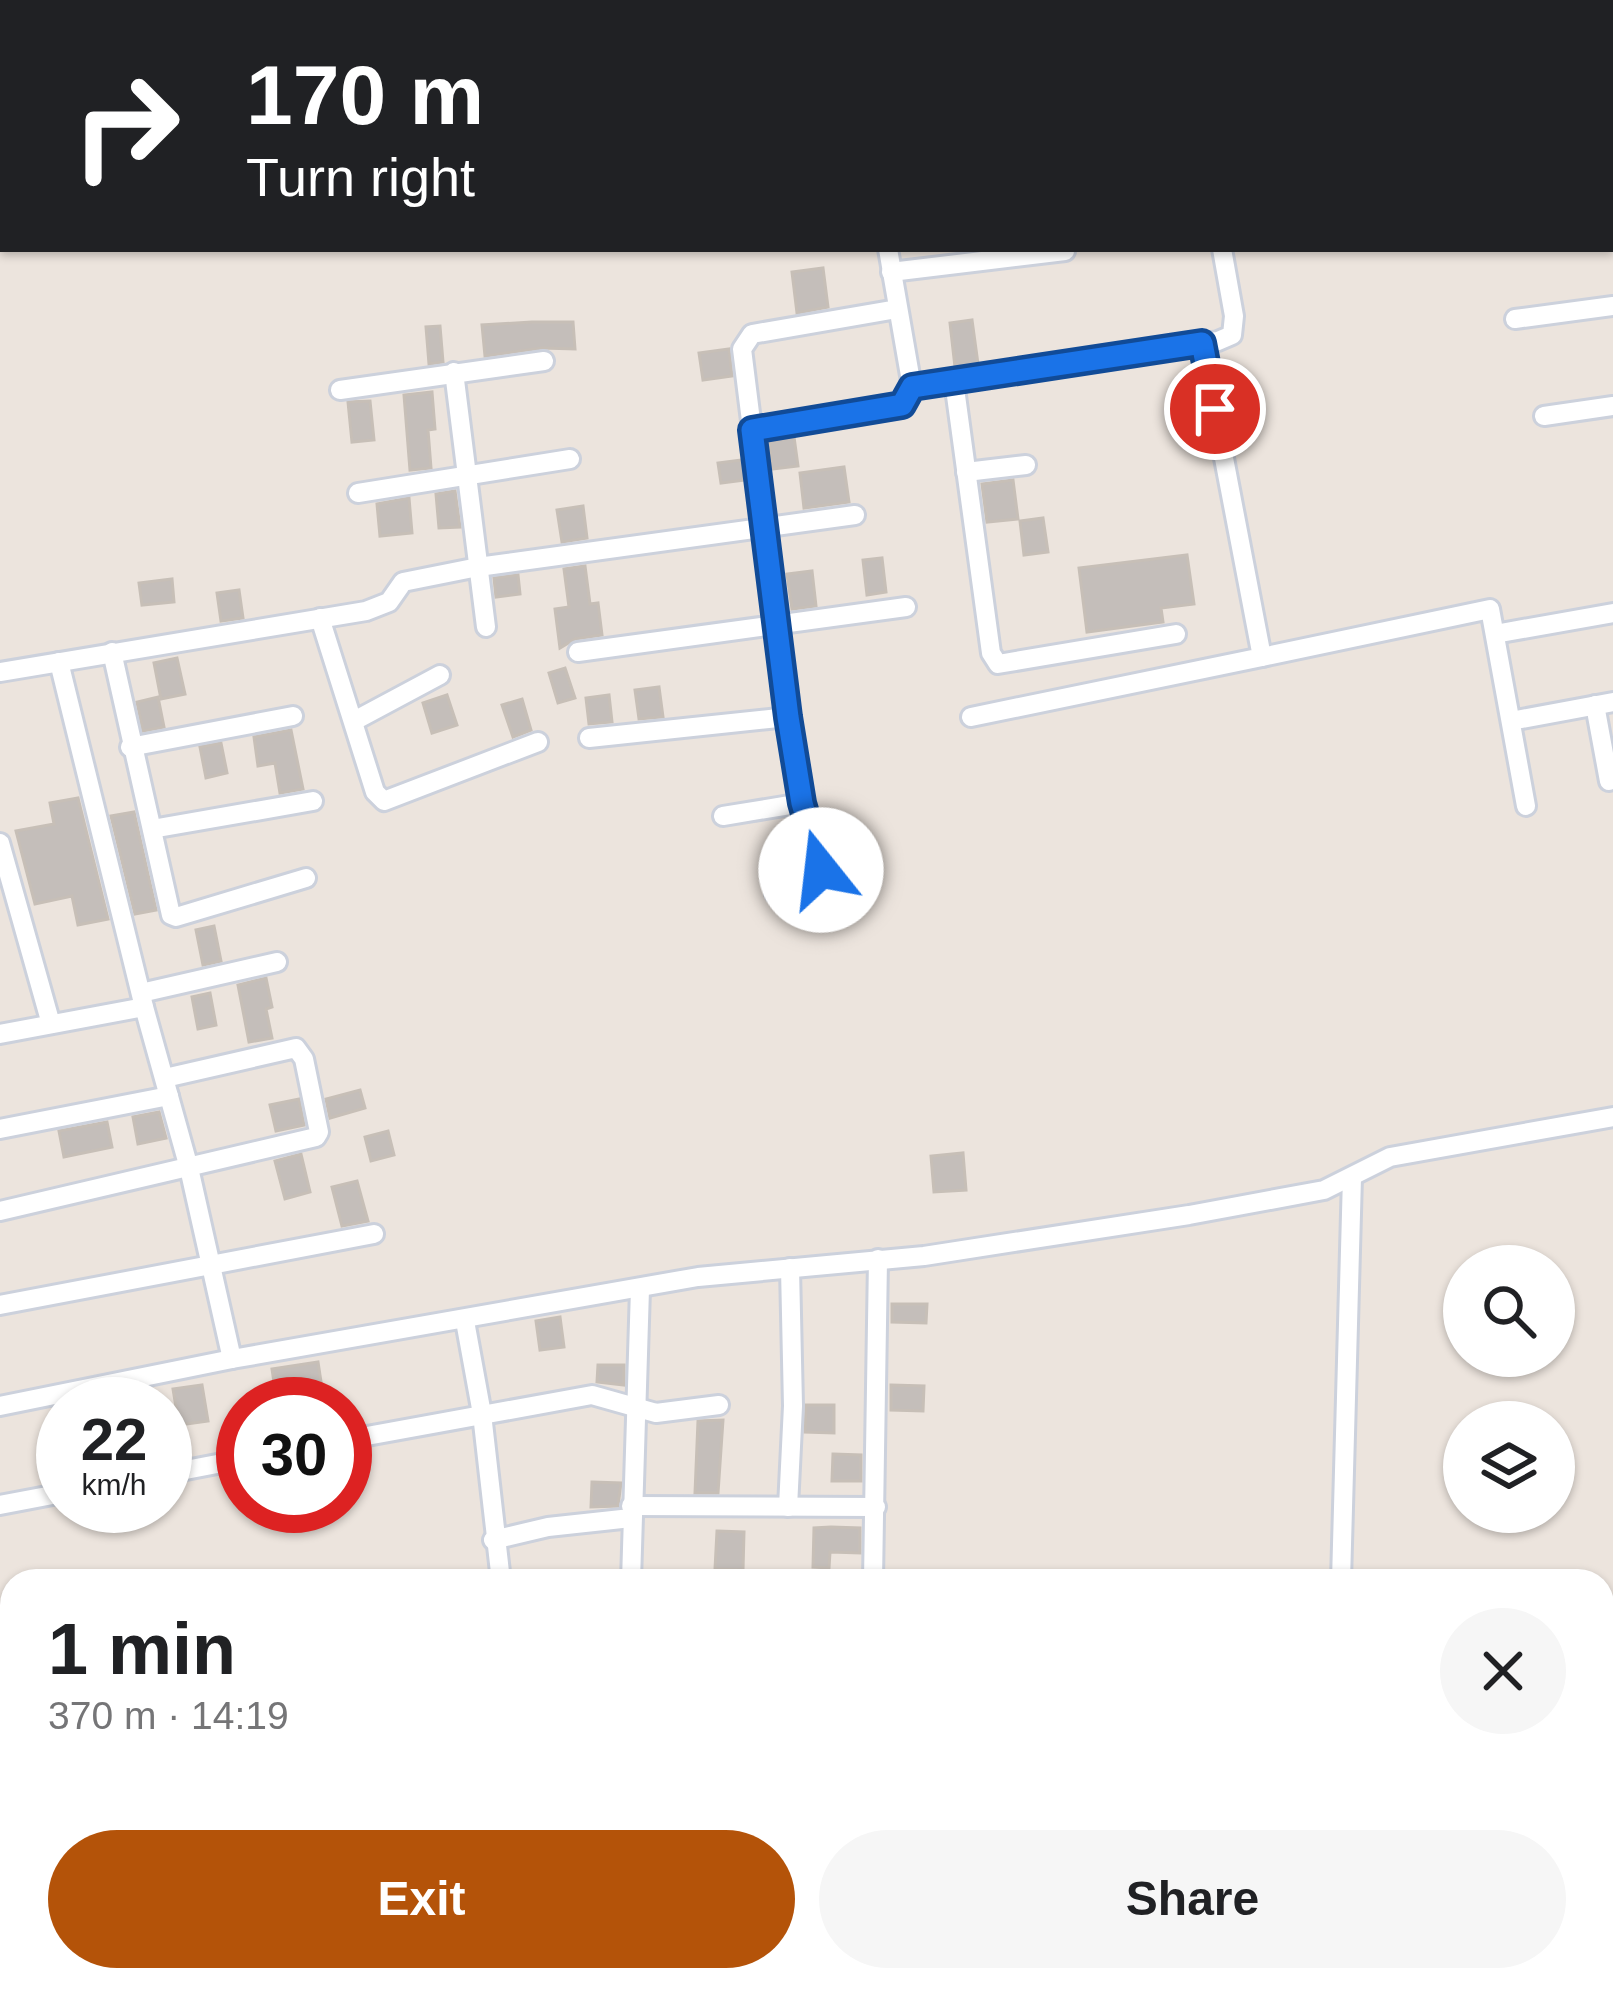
<!DOCTYPE html>
<html lang="en">
<head>
<meta charset="utf-8">
<style>
  body { margin:0; font-family:Helvetica,sans-serif; background:#f6f6f6; color:#202124; height:100vh; display:flex; flex-direction:column; font-size:45px; white-space:nowrap }
  * { box-sizing:border-box; margin:0 }
  p { font-size:39px; color:#757577 }
  .icon { flex:none; width:66px; height:66px; fill:none; stroke:currentColor; stroke-width:2; stroke-linecap:round; stroke-linejoin:round }
  .map { position:relative; flex:1; overflow:hidden }
  .sheet { position:absolute; left:0px; top:1569px; width:1614px; height:423px; display:flex; flex-direction:column; background:#fff; border-radius:36px 36px 0 0; box-shadow:0 3px 9px #0004 }
  .sheet>* { flex:none }
  .banner { position:absolute; left:0px; top:0px; width:1614px; height:252px; box-shadow:0 3px 9px #0004; background:#202124; color:#fff; overflow:hidden }
  .buttons { position:absolute; left:1443px; top:1245px; display:grid; gap:24px }
  .buttons a { display:grid; place-items:center; width:132px; height:132px; border-radius:50%; background:#fff; box-shadow:0 3px 9px #0004; font-size:60px }
  .speed { position:absolute; left:36px; top:1377px; display:flex; gap:24px; font-size:60px; font-weight:700; text-align:center }
  .speed>* { display:grid; place-content:center; width:156px; height:156px; border-radius:50%; background:#fff; box-shadow:0 3px 9px #0004; line-height:1 }
  .speed small { font-size:30px; font-weight:400 }
  .speed .limit { border:18px solid #d22; background:#fff; color:#111 }
  .pin { position:absolute; display:grid; place-items:center; width:102px; height:102px; color:#fff; margin:-51px; border:6px solid #fff; border-radius:50%; box-shadow:0 3px 12px #0007 }
  .me { position:absolute; width:132px; margin:-66px; rotate:344deg; stroke-linejoin:round; filter:drop-shadow(0 0 9px #0008) }
  .turn { display:flex; align-items:center; gap:42px; height:252px; padding:0 48px; font-size:54px }
  .turn .icon { width:156px; height:156px; stroke-width:2.5 }
  .turn b { display:block; font-size:84px; line-height:102px }
  .round { display:grid; place-items:center; flex:none; width:126px; height:126px; border-radius:63px; background:#f6f6f6 }
  .overview { display:flex; align-items:center; justify-content:space-between; height:204px; padding:0 48px }
  h1 { font-size:72px; font-weight:600; line-height:90px }
  .action { display:flex; gap:24px; margin-top:auto; padding:24px 48px }
  .action a { flex:1; height:138px; border-radius:72px; background:#b45309; color:#fff; font-size:48px; font-weight:600; line-height:138px; text-align:center }
  .action a+a { background:#f6f6f6; color:#202124 }
  .map>svg:first-child { display:block }
</style>
</head>
<body>
<div class="map">
<svg width="1613" height="1990" viewBox="0 0 1613 1990">
  <defs>
    <pattern id="park-tufts" width="24" height="20" patternUnits="userSpaceOnUse" patternTransform="scale(3)"><rect width="24" height="20" fill="#bce09c"/><path d="M3 7l-1-3M5 7V3M7 7l1-3M15 17l-1-3M17 17v-4M19 17l1-3" fill="none" stroke="#a2c087"/></pattern>
  </defs>
  <rect width="100%" height="100%" fill="#ece4dd"/>
  <path fill="url(#park-tufts)" d="M432,1980H562L561,1990H432Z"/>
  <g fill="#c4beba" stroke="#c7bfb7" stroke-width="3">
    <path d="M823,268L828,307L797,313L792,272Z"/>
    <path d="M972,320L978,364L955,367L950,323Z"/>
    <path d="M532,322H573L575,349L542,348L485,356L482,325Z"/>
    <path d="M440,326L443,362L429,364L426,327Z"/>
    <path d="M729,349L732,376L703,380L699,353Z"/>
    <path d="M432,392L435,429L428,430L431,468L410,470L404,395Z"/>
    <path d="M370,401L374,440L352,442L348,402Z"/>
    <path d="M794,437L798,466L772,469L769,442Z"/>
    <path d="M742,460L745,480L721,483L718,463Z"/>
    <path d="M844,467L849,502L804,508L800,473Z"/>
    <path d="M1013,480L1018,519L987,522L982,484Z"/>
    <path d="M455,491L460,527L439,528L436,494Z"/>
    <path d="M409,498L412,533L380,536L377,504Z"/>
    <path d="M583,506L587,538L562,542L557,510Z"/>
    <path d="M1043,518L1048,552L1024,555L1020,521Z"/>
    <path d="M1187,555L1194,604L1161,608L1163,622L1087,632L1079,568Z"/>
    <path d="M882,558L886,592L867,595L863,560Z"/>
    <path d="M585,566L590,604L598,603L602,635L575,639L560,648L555,609L569,607L564,569Z"/>
    <path d="M812,571L816,606L792,609L787,574Z"/>
    <path d="M518,575L520,594L496,597L494,578Z"/>
    <path d="M172,579L174,602L142,605L139,583Z"/>
    <path d="M239,590L243,618L221,621L217,593Z"/>
    <path d="M177,658L185,694L161,699L154,663Z"/>
    <path d="M565,668L575,698L558,703L549,673Z"/>
    <path d="M659,687L663,717L639,719L635,690Z"/>
    <path d="M447,695L457,725L432,733L423,703Z"/>
    <path d="M609,695L612,722L589,724L586,698Z"/>
    <path d="M158,697L164,727L143,731L137,702Z"/>
    <path d="M522,699L531,730L513,737L502,705Z"/>
    <path d="M291,730L303,789L280,793L275,763L258,766L254,737Z"/>
    <path d="M221,743L227,773L206,778L200,747Z"/>
    <path d="M78,798L108,919L78,925L72,896L35,904L16,831L54,824L50,803Z"/>
    <path d="M134,812L156,910L135,914L111,816Z"/>
    <path d="M214,926L221,961L203,965L196,930Z"/>
    <path d="M266,978L272,1007L266,1009L272,1038L249,1042L238,985Z"/>
    <path d="M210,993L216,1025L198,1029L192,997Z"/>
    <path d="M360,1090L365,1108L330,1118L326,1099Z"/>
    <path d="M299,1099L304,1125L276,1131L270,1105Z"/>
    <path d="M159,1112L166,1138L138,1144L133,1117Z"/>
    <path d="M107,1122L112,1147L64,1157L59,1131Z"/>
    <path d="M388,1131L394,1155L371,1161L365,1137Z"/>
    <path d="M963,1153L966,1190L934,1192L931,1156Z"/>
    <path d="M301,1154L310,1192L285,1199L275,1161Z"/>
    <path d="M357,1181L368,1221L342,1226L332,1187Z"/>
    <path d="M892,1304H927L926,1323L892,1322Z"/>
    <path d="M560,1317L564,1347L540,1350L536,1321Z"/>
    <path d="M318,1362L323,1395L277,1402L272,1369Z"/>
    <path d="M598,1365H624V1385L597,1382Z"/>
    <path d="M202,1385L208,1421L179,1425L173,1389Z"/>
    <path d="M891,1385L924,1386L923,1411L891,1410Z"/>
    <path d="M806,1405H834V1433L805,1432Z"/>
    <path d="M723,1420L718,1493H695L698,1421Z"/>
    <path d="M833,1454L861,1455V1481H832Z"/>
    <path d="M592,1482L621,1483L618,1506L591,1507Z"/>
    <path d="M831,1527L860,1528V1553L830,1552L829,1568L813,1567L814,1528Z"/>
    <path d="M717,1531L744,1532L743,1570L715,1569Z"/>
  </g>
  <g fill="none" stroke-linecap="round" stroke-linejoin="round">
    <g stroke="#ccd1dc" stroke-width="24">
      <g id="street">
        <path d="M834,0L835,3"/>
        <path d="M1178,0V3"/>
        <path d="M185,3V0"/>
        <path d="M0,75H3"/>
        <path d="M1611,120H1613"/>
        <path d="M1611,210L1613,209"/>
        <path d="M891,272L1065,251"/>
        <path d="M1515,319L1613,306"/>
        <path d="M454,372L486,627"/>
        <path d="M954,381L1218,341L1232,335L1234,316L1222,249"/>
        <path d="M912,387L954,381L991,653L998,664L1176,634"/>
        <path d="M340,390L544,361"/>
        <path d="M1544,416L1613,406"/>
        <path d="M752,431L902,405L912,387L888,249"/>
        <path d="M966,472L1026,465"/>
        <path d="M358,493L570,459"/>
        <path d="M320,618L375,792L384,801L538,742"/>
        <path d="M1495,634L1613,613"/>
        <path d="M112,652L171,915L176,917L306,878"/>
        <path d="M578,652L906,607"/>
        <path d="M1262,657L1490,609L1526,806"/>
        <path d="M59,662L144,1007L189,1168L232,1359"/>
        <path d="M0,672L366,611L389,602L403,582L478,567L855,515"/>
        <path d="M1595,705L1609,781"/>
        <path d="M971,717L1262,657L1202,343"/>
        <path d="M354,721L440,675"/>
        <path d="M1511,721L1613,702"/>
        <path d="M589,738L788,717"/>
        <path d="M130,747L293,716"/>
        <path d="M723,816L802,803"/>
        <path d="M152,829L313,801"/>
        <path d="M0,843L51,1024"/>
        <path d="M775,893L820,885L822,878L802,803L788,717L742,349L752,334L897,309"/>
        <path d="M141,993L277,962"/>
        <path d="M0,1034L144,1007"/>
        <path d="M0,1129L169,1096"/>
        <path d="M0,1211L316,1137L319,1132L304,1059L296,1048L165,1078"/>
        <path d="M0,1305L374,1234"/>
        <path d="M465,1321L482,1414L501,1581"/>
        <path d="M0,1406L232,1359L698,1277L924,1256L1189,1215L1324,1190L1390,1157L1613,1117"/>
        <path d="M345,1440L592,1395L656,1413L719,1405"/>
        <path d="M165,1474L243,1459"/>
        <path d="M0,1505L63,1493"/>
        <path d="M631,1506L876,1507"/>
        <path d="M788,1507L793,1406L790,1268"/>
        <path d="M493,1540L548,1527L631,1518"/>
        <path d="M631,1581L640,1289"/>
        <path d="M873,1581L878,1259"/>
        <path d="M1341,1581L1352,1177"/>
        <path d="M0,1660L12,1758"/>
        <path d="M1602,1664L1613,1663"/>
        <path d="M0,1853L12,1851"/>
        <path d="M43,1980L45,1990"/>
        <path d="M1225,1980V1990"/>
        <path d="M1322,1980L1323,1990"/>
        <path d="M249,1990L281,1984"/>
        <path d="M421,1990V1980"/>
        <path d="M857,1990V1980"/>
        <path d="M969,1990L1132,1980"/>
      </g>
    </g>
    <use href="#street" stroke="#fff" stroke-width="18"/>
  </g>
  <g fill="none" stroke-linecap="round" stroke-linejoin="round">
    <g stroke="#114b97" stroke-width="30">
      <path id="route" d="M821,870L802,803L788,717L752,430L902,405L912,387L1202,343L1215,409"/>
    </g>
    <use href="#route" stroke="#1a73e8" stroke-width="21"/>
  </g>
</svg>
<div class="buttons">
<a><svg class="icon" aria-label="search" viewBox="0 0 24 24"><circle cx="10" cy="10" r="6"/><path d="M15 15l6 6"/></svg></a>
<a><svg class="icon" aria-label="layers" viewBox="0 0 24 24"><path d="M12 4l9 5-9 5-9-5zM3 14l9 5 9-5"/></svg></a>
</div>
<div class="speed"><div>22<small>km/h</small></div><div class="limit">30</div></div>
<div class="pin" style="left:1215px;top:409px;background:#d93025"><svg class="icon" aria-label="arrive" viewBox="0 0 24 24"><path d="M6 21V4h12l-3 4 3 4H6"/></svg></div>
<svg class="me" style="left:821px;top:870px" viewBox="-20 -20 40 40"><circle r="19" fill="#fff"/><path d="M0-13L10 11 0 6-10 11z" fill="#1a73e8"/></svg>
<div class="banner">
<div class="turn"><svg class="icon" aria-label="right" viewBox="0 0 24 24"><path d="M7 20v-9h11M14 6l5 5-5 5"/></svg><div><b>170 m</b>Turn right</div></div>
</div>
<section class="sheet">
<div class="overview"><div><h1>1 min</h1><p>370 m · 14:19</p></div><a class="round"><svg class="icon" aria-label="close" viewBox="0 0 24 24"><path d="M6 6l12 12M18 6L6 18"/></svg></a></div>
<div class="action"><a>Exit</a><a>Share</a></div>
</section>
</div>
</body>
</html>
